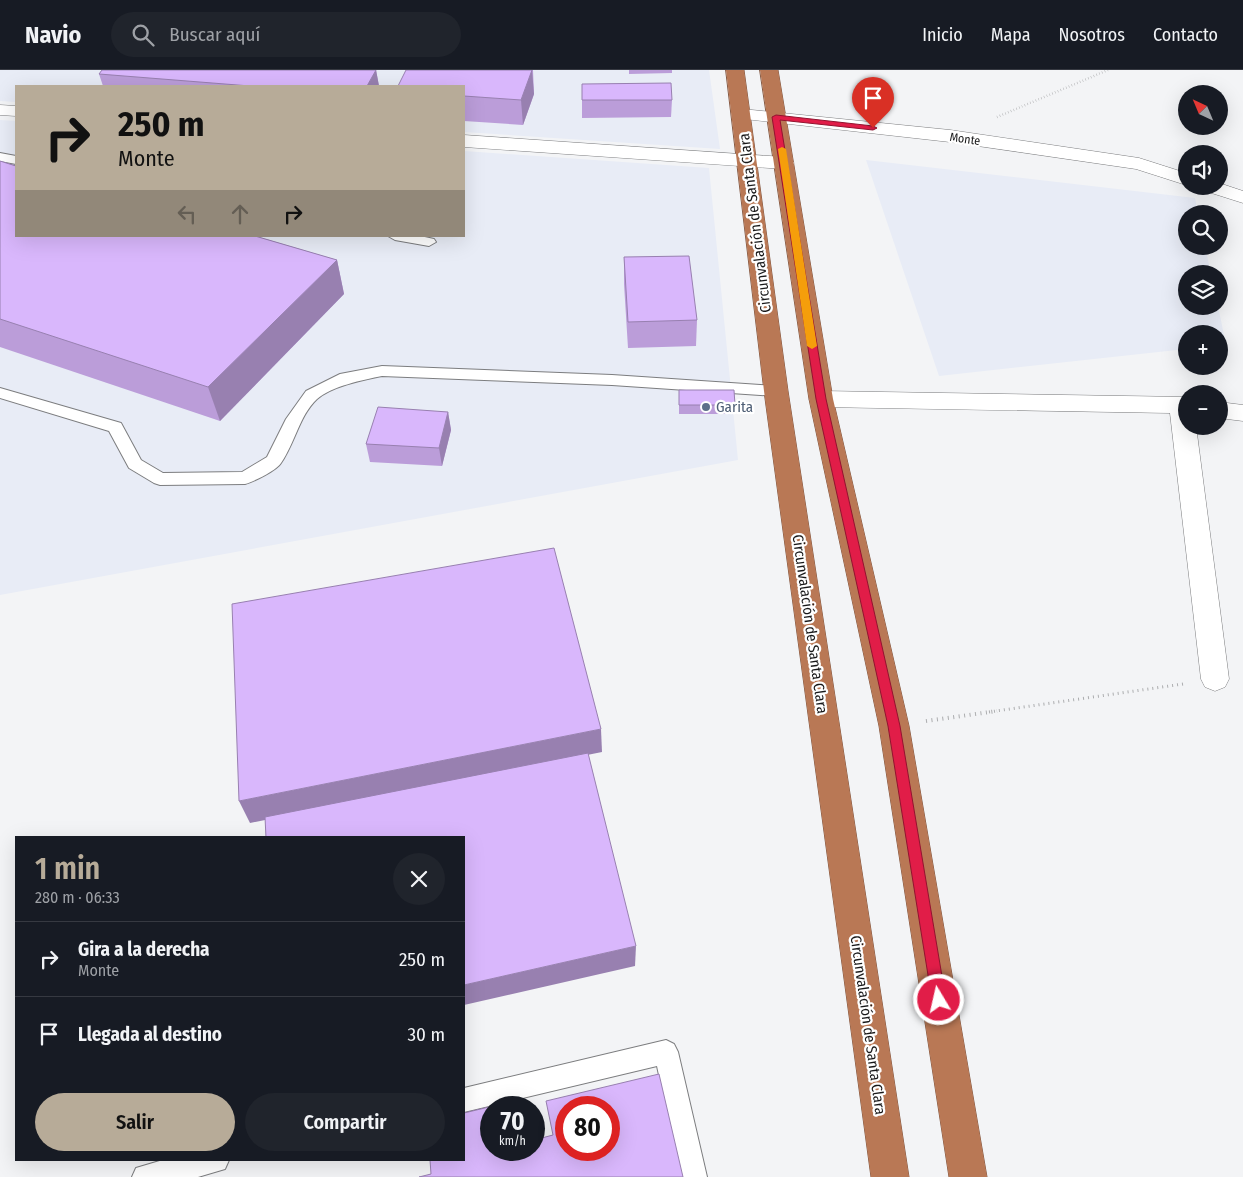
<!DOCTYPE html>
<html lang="es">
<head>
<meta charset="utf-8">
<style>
  body { margin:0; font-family:"Fira Sans Condensed",sans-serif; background:#20242c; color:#f1f3f6; height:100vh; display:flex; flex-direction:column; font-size:19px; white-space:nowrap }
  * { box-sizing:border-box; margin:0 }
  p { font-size:16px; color:#9ea1a6 }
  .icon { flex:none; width:28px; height:28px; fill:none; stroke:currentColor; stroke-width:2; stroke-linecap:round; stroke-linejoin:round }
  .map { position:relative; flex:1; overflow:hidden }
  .drawer { position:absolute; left:15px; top:766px; width:450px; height:325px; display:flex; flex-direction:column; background:#171b24; border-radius:0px; box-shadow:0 5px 20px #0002 }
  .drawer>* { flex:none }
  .guide { position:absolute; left:15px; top:15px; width:450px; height:152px; border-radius:0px; box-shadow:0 5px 20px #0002; background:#b7ab98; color:#111; overflow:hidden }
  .needle { width:32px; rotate:316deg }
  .controls { position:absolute; left:1178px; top:15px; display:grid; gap:10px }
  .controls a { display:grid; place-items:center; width:50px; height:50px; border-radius:50%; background:#171b24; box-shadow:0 5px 20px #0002; font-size:25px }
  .speed { position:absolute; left:480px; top:1026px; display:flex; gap:10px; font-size:25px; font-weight:700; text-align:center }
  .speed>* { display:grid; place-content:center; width:65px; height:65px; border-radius:50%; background:#171b24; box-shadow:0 5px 20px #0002; line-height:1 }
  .speed small { font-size:12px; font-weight:400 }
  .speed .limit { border:8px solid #d22; background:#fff; color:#111 }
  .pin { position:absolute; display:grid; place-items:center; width:42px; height:42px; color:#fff; margin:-51px -21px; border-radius:50% 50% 50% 0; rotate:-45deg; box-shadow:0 0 5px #0007 }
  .pin .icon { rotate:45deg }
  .me { position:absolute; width:55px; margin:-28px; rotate:351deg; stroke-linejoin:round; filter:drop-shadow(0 0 4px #0008) }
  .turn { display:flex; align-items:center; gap:18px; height:105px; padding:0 20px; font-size:22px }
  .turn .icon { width:65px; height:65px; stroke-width:2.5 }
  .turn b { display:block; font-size:35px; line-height:42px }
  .lanes { display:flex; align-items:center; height:48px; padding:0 20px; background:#0003; justify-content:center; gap:25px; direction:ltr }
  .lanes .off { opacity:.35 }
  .round { display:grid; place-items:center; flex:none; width:52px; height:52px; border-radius:26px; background:#20242c }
  .summary { display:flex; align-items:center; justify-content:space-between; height:85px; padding:0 20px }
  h1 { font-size:30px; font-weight:600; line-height:38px; color:#b7ab98 }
  .action { display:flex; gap:10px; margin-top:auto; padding:10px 20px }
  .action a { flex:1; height:58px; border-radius:30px; background:#b7ab98; color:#111; font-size:20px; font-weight:600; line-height:58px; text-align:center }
  .action a+a { background:#20242c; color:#f1f3f6 }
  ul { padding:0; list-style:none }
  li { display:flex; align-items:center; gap:15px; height:75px; padding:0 20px; border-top:1px solid #363941 }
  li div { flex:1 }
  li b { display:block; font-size:19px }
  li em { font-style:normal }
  header { display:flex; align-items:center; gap:30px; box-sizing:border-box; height:70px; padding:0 25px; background:#171b24; border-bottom:1px solid #363941 }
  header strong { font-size:24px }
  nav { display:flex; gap:28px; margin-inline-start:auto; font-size:18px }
  .search { width:350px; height:45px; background:#20242c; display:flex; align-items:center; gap:12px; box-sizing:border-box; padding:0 18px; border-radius:28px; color:#9ea1a6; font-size:19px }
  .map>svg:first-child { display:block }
</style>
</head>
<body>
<header>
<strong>Navio</strong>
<div class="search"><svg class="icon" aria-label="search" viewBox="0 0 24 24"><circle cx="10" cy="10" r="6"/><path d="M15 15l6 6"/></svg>Buscar aquí</div>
<nav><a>Inicio</a><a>Mapa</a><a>Nosotros</a><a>Contacto</a></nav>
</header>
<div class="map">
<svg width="1243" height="1107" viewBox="0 0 1243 1107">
  <rect width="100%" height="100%" fill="#f3f4f6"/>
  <g fill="#e8ecf6">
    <path d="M0,0H709L720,79L464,62V16H16V32L0,31Z"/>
    <path d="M0,50L16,51V166H464V81L709,98L738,390L0,525Z"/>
    <path d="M866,90L1195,128L1198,144H1186V176H1205L1211,204H1186V236H1218L1226,275L1219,276V264H1186V279L939,306Z"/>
  </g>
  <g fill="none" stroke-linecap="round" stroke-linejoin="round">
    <g stroke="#7c7d7f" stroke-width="2">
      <g id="lane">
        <path d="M0,83L16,86V94L0,91Z"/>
        <path d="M388,166H420L434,169L436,172L429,176L395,170Z"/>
        <path d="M382,296L612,305L776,316L782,317L784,321L782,325L776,326L612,315L382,306C363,310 332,316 317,329C299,346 295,373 281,393C277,400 253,412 245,414L160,415L154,413L129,398L109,361L0,328V318L121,353L141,390L163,403L242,402L267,387L286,349L306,321L340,304Z"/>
        <path d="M666,970L674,974L678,982L707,1107H681L657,996L464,1042V1018Z"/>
        <path d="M163,1090H229L225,1099L198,1107H132L136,1098Z"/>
      </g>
    </g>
    <g stroke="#7c7d7f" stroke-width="1">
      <g id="street">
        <path d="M0,35L16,36V46L0,45Z"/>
        <path d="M742,39L950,60L1139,88L1186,103V115L1136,99L950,72L736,48L733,44L736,40Z"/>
        <path d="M464,65L784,87L791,89L794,93L791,97L784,99L464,77Z"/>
        <path d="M1219,113L1243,121V133L1202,120L1199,116H1219Z"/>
        <path d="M821,321L1186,327V356H1196L1229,609L1225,617L1215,621L1205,617L1201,609L1170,343L821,337L813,335L809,329L813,323Z"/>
        <path d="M1219,332L1243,335V351L1219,348Z"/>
      </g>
    </g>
    <g stroke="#815640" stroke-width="1">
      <g id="highway">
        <path d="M726,0H744L788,321L909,1107H871L764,321Z"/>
        <path d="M760,0H778L833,329L909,656L987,1107H949L879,656L809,329Z"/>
      </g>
    </g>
    <path stroke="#acadaf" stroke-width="2.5" stroke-dasharray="0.5 2.5" stroke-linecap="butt" d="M997,47L1108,0"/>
    <path stroke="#acadaf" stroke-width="3" stroke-dasharray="1 4" stroke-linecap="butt" d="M989,642L1183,614"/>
    <path stroke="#acadaf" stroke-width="4" stroke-dasharray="1 4.5" stroke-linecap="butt" d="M926,651L997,641"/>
    <use href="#lane" fill="#fff" fill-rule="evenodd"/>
    <use href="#street" fill="#fff" fill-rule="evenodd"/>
    <use href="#highway" fill="#b97855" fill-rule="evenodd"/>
  </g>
  <g fill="#bb9dd9">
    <path d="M102,0H376L379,16H103L99,4Z"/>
    <path d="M406,0H533L534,24L523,55L464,51V16Z"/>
    <path d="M629,0H672V3L629,4Z"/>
    <path d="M582,30H672L671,47L582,48Z"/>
    <path d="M0,91L337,190L344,224L220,351L0,277Z"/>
    <path d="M624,187L697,250L696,276L628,278L624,214Z"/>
    <path d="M679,320L735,335L734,344H679Z"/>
    <path d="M448,342L451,360L442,396L370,392L366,374Z"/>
  </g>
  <g fill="#9880b0">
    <path d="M376,0L379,16H367Z"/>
    <path d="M532,0L534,24L523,55L521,30Z"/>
    <path d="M337,190L344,224L220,351L208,317Z"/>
    <path d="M448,342L451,360L442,396L439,378Z"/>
    <path d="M601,659L602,682L250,753L239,731Z"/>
    <path d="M636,876L635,896L464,935V915Z"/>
  </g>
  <g fill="#d9b7fc" stroke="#9880b0" fill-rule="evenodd">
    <path d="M102,0H376L367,16H250L99,4Z"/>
    <path d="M406,0H532L521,30L464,26V16H398Z"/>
    <path d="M671,13L672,30H582V14Z"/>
    <path d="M0,91L16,96V166H255L337,190L208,317L0,249Z"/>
    <path d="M689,186L697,250L628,252L624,187Z"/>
    <path d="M679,320H734L735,335H679Z"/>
    <path d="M378,337L448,342L439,378L366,374Z"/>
    <path d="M554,478L601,659L239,731L232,534Z"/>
    <path d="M588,683L636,876L464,915V768H266L265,747Z"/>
    <path d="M659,1004L683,1107H419L431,1104L430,1090H464V1043L493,1036V1038H491V1080H534V1070L553,1065L546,1031ZM566,1038H609V1080H566Z"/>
  </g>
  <path fill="#e11d48" stroke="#92132f" d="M776,45L873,56L877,58L873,60L780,50L826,329L900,656L946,930L944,935L939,937L934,935L932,930L888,656L816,329L772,47Z"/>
  <path fill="#f59e0b" d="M782,77L786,79L817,276L812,279L807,276L778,79Z"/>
  <circle fill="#5c6f8a" stroke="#fff" stroke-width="2" cx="706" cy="337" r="5"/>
  <g text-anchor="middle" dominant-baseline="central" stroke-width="4.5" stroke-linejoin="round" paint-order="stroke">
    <g font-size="12" fill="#181819" stroke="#fff">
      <text transform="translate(965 69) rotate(8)">Monte</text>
    </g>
    <g font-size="15" fill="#181819" stroke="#fff">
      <text transform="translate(755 153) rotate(-97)">Circunvalación de Santa Clara</text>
      <text transform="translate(810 554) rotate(82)">Circunvalación de Santa Clara</text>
      <text transform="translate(868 955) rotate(82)">Circunvalación de Santa Clara</text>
    </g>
    <g font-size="15" fill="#4e5e75" stroke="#fff" text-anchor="start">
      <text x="716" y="337">Garita</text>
    </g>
  </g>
</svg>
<div class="controls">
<a><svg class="needle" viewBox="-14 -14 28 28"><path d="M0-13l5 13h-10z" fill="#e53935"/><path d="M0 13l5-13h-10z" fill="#9ea1a6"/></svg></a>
<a><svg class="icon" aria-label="sound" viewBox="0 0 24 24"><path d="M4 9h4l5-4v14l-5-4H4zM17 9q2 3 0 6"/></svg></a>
<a><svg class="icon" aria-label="search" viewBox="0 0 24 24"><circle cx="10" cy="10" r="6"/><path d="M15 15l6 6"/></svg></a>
<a><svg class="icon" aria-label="layers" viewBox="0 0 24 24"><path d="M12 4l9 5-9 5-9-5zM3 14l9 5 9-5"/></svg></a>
<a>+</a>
<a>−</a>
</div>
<div class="speed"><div>70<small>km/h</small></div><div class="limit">80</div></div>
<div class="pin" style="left:873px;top:58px;background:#d93025"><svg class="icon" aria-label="arrive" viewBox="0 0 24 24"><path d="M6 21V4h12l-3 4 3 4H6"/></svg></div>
<svg class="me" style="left:939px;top:930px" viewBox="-20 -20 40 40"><circle r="17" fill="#e11d48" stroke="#fff" stroke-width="3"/><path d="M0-11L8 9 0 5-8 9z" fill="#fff"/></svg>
<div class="guide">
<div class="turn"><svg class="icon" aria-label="right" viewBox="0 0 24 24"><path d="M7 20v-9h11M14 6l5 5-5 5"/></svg><div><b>250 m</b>Monte</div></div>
<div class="lanes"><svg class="icon off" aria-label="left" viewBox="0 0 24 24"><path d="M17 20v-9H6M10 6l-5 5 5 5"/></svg><svg class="icon off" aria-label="ahead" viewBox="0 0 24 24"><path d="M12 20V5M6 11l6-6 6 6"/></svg><svg class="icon" aria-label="right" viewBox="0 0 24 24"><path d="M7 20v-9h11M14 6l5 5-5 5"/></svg></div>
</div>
<section class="drawer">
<div class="summary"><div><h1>1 min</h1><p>280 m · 06:33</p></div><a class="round"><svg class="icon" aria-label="close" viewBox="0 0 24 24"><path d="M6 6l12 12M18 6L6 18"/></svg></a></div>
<ul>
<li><svg class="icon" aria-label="right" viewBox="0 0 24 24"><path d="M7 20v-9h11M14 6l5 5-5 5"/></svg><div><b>Gira a la derecha</b><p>Monte</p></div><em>250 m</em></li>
<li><svg class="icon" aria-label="arrive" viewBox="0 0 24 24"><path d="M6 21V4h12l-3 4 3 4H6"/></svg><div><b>Llegada al destino</b></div><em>30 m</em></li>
</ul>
<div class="action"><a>Salir</a><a>Compartir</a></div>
</section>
</div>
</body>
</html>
